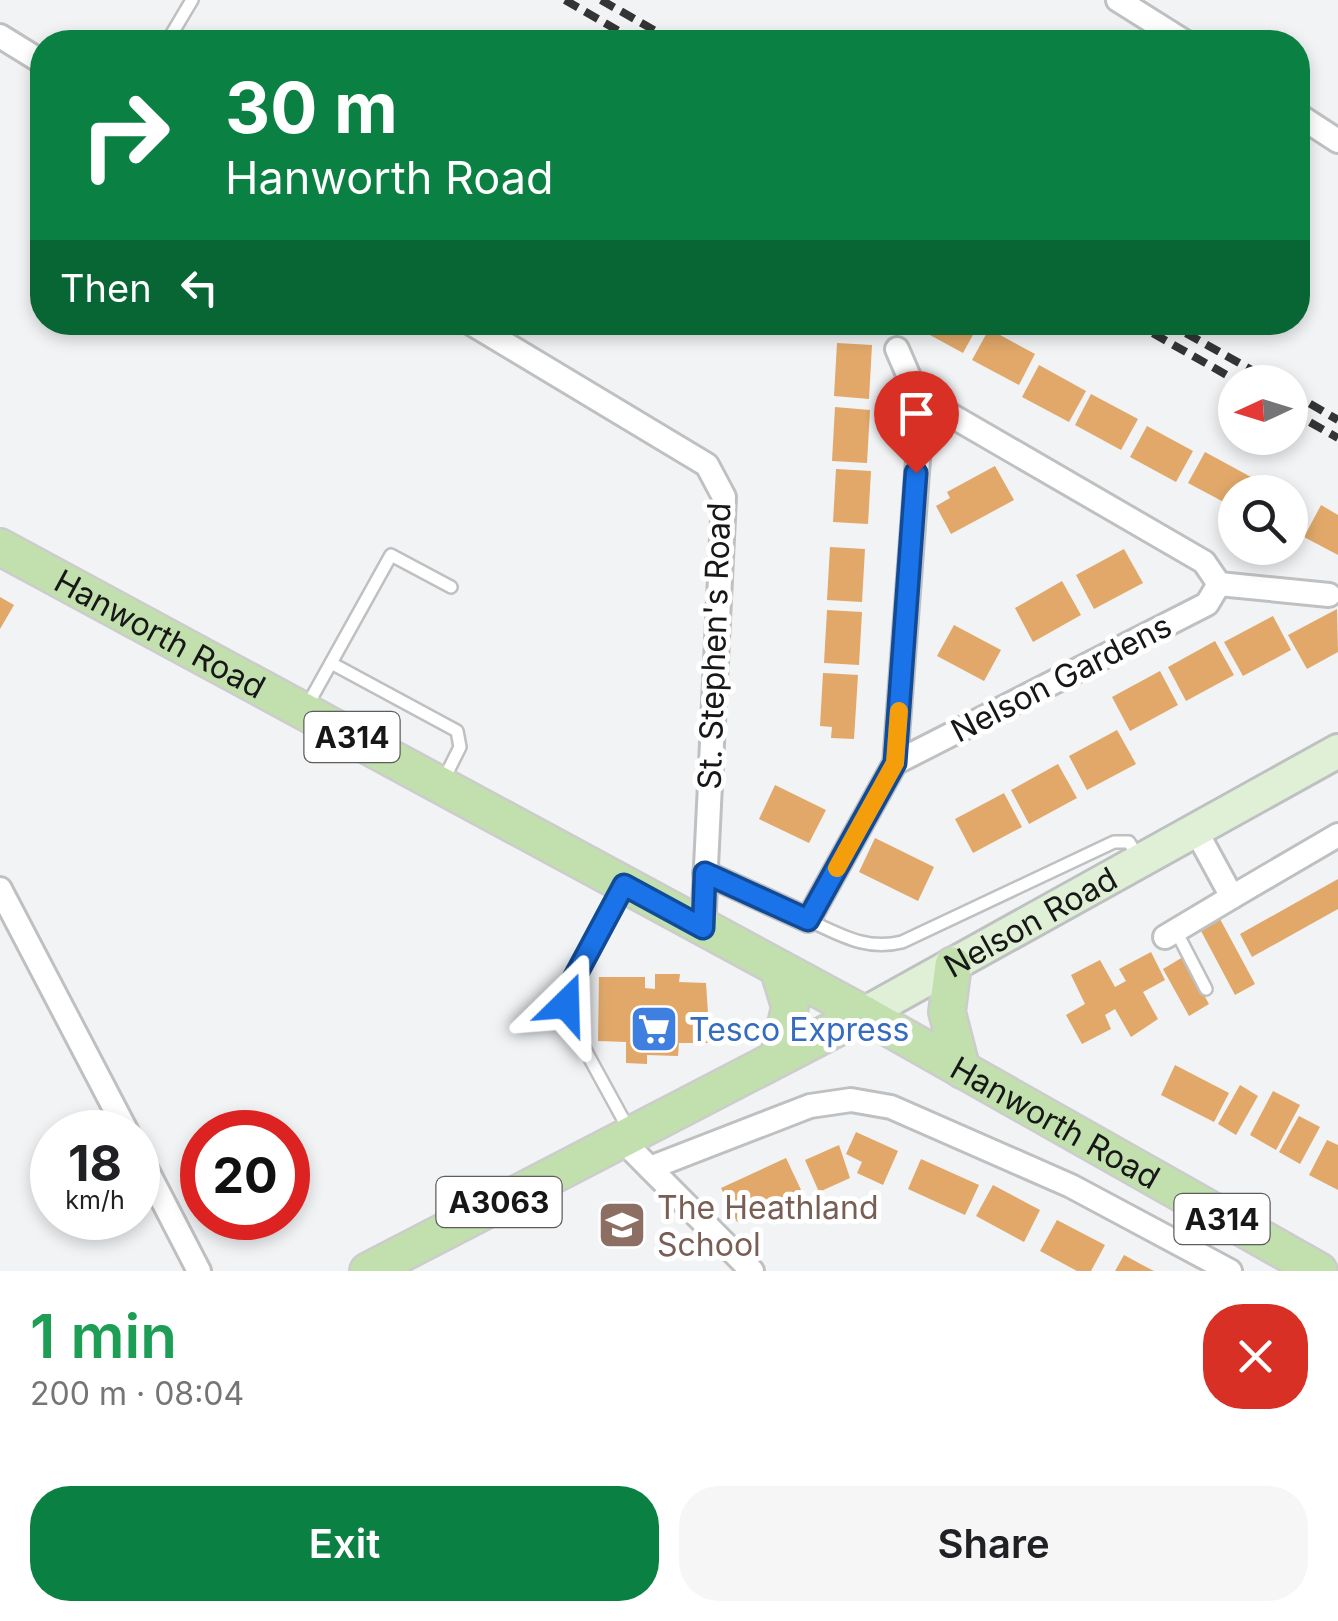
<!DOCTYPE html>
<html lang="en">
<head>
<meta charset="utf-8">
<style>
  body { margin:0; font-family:Inter,sans-serif; background:#f6f6f6; color:#202124; height:100vh; display:flex; flex-direction:column; font-size:38px; white-space:nowrap }
  * { box-sizing:border-box; margin:0 }
  p { font-size:32px; color:#757577 }
  .icon { flex:none; width:55px; height:55px; fill:none; stroke:currentColor; stroke-width:2; stroke-linecap:round; stroke-linejoin:round }
  .map { position:relative; height:1271px; overflow:hidden }
  .drawer { display:flex; flex-direction:column; background:#fff; flex:1 }
  .drawer>* { flex:none }
  .hud { position:absolute; left:30px; top:30px; width:1280px; height:305px; border-radius:40px; box-shadow:0 5px 15px #0003; background:#0b8043; color:#fff; overflow:hidden }
  .needle { width:65px; rotate:266deg }
  .controls { position:absolute; left:1218px; top:365px; display:grid; gap:20px }
  .controls a { display:grid; place-items:center; width:90px; height:90px; border-radius:50%; background:#fff; box-shadow:0 5px 15px #0003; font-size:50px }
  .speed { position:absolute; left:30px; top:1110px; display:flex; gap:20px; font-size:50px; font-weight:700; text-align:center }
  .speed>* { display:grid; place-content:center; width:130px; height:130px; border-radius:50%; background:#fff; box-shadow:0 5px 15px #0003; line-height:1 }
  .speed small { font-size:25px; font-weight:400 }
  .speed .limit { border:15px solid #d22; background:#fff; color:#111 }
  .pin { position:absolute; display:grid; place-items:center; width:85px; height:85px; color:#fff; margin:-102px -42px; border-radius:50% 50% 50% 0; rotate:-45deg; box-shadow:0 0 10px #0007 }
  .pin .icon { rotate:45deg }
  .me { position:absolute; width:110px; margin:-55px; rotate:22deg; stroke-linejoin:round; filter:drop-shadow(0 0 8px #0008) }
  .turn { display:flex; align-items:center; gap:35px; height:210px; padding:0 30px; font-size:45px }
  .turn .icon { width:130px; height:130px; stroke-width:2.5 }
  .turn b { display:block; font-size:70px; line-height:85px }
  .then { display:flex; align-items:center; height:95px; padding:0 30px; background:#0003; gap:20px; font-size:38px }
  .round { display:grid; place-items:center; flex:none; width:105px; height:105px; border-radius:40px; background:#f6f6f6 }
  .summary { display:flex; align-items:center; justify-content:space-between; height:170px; padding:0 30px }
  h1 { font-size:60px; font-weight:600; line-height:75px; color:#1e9e55 }
  .primary-button { display:flex; gap:20px; margin-top:auto; padding:20px 30px }
  .primary-button a { flex:1; height:115px; border-radius:40px; background:#0b8043; color:#fff; font-size:40px; font-weight:600; line-height:115px; text-align:center }
  .primary-button a+a { background:#f6f6f6; color:#202124 }
  .map>svg:first-child { display:block }
</style>
</head>
<body>
<div class="map">
<svg width="1338" height="1271" viewBox="0 0 1338 1271">
  <rect width="100%" height="100%" fill="#f1f3f5"/>
  <g fill="#e1a869">
    <path d="M920,322H980L963,353L917,328Z"/>
    <path d="M989,329L1035,354L1019,385L972,360Z"/>
    <path d="M837,343L872,345L869,399L834,396Z"/>
    <path d="M1039,365L1086,391L1069,422L1022,397Z"/>
    <path d="M1091,394L1138,419L1121,450L1075,425Z"/>
    <path d="M835,407L870,410L867,463L832,461Z"/>
    <path d="M1147,426L1193,451L1176,482L1130,457Z"/>
    <path d="M1205,452L1251,477L1243,492H1235V508L1188,483Z"/>
    <path d="M995,466L1014,500L951,534L936,506L950,498L947,492Z"/>
    <path d="M836,469L871,471L868,524L833,522Z"/>
    <path d="M1321,505L1338,515V555L1304,537Z"/>
    <path d="M1290,508L1303,515L1290,539Z"/>
    <path d="M830,547L865,549L862,602L827,600Z"/>
    <path d="M1124,549L1143,583L1094,609L1076,575Z"/>
    <path d="M1062,581L1081,615L1033,642L1015,608Z"/>
    <path d="M0,597L14,605L0,629Z"/>
    <path d="M1337,609L1338,652L1307,669L1288,635Z"/>
    <path d="M827,610L862,612L859,665L824,663Z"/>
    <path d="M1273,616L1291,650L1243,676L1224,642Z"/>
    <path d="M954,625L1001,650L984,681L937,656Z"/>
    <path d="M1215,641L1234,675L1186,701L1168,667Z"/>
    <path d="M1160,671L1178,705L1130,731L1112,697Z"/>
    <path d="M823,673L858,675L854,739L831,738L832,727L820,726Z"/>
    <path d="M1117,730L1136,764L1087,790L1069,756Z"/>
    <path d="M1058,764L1077,798L1029,824L1011,790Z"/>
    <path d="M775,785L826,810L809,843L759,819Z"/>
    <path d="M1004,793L1022,827L973,853L955,819Z"/>
    <path d="M875,838L934,867L918,901L859,872Z"/>
    <path d="M1338,879V909L1252,957L1240,934Z"/>
    <path d="M1220,919L1255,984L1235,995L1200,929Z"/>
    <path d="M1151,952L1165,980L1143,992L1158,1019L1131,1037L1115,1009L1105,1015L1111,1029L1082,1044L1066,1015L1085,1004L1071,975L1100,960L1115,987L1126,981L1119,969Z"/>
    <path d="M1183,957L1209,1004L1189,1016L1163,969Z"/>
    <path d="M655,974H680L679,982L706,983L710,1043H679L678,1056L647,1055V1064L626,1063V1042L598,1041L599,977H645V988L655,989Z"/>
    <path d="M1175,1065L1229,1093L1214,1122L1161,1095Z"/>
    <path d="M1240,1085L1258,1096L1236,1135L1218,1124Z"/>
    <path d="M1273,1091L1300,1105L1276,1150L1250,1135Z"/>
    <path d="M1299,1116L1320,1127L1300,1164L1279,1152Z"/>
    <path d="M856,1132L898,1151L883,1185L857,1173L862,1162L846,1154Z"/>
    <path d="M1327,1140L1338,1145V1190L1309,1175Z"/>
    <path d="M839,1145L850,1178L819,1192L805,1160Z"/>
    <path d="M786,1158L802,1192L737,1222L721,1188Z"/>
    <path d="M921,1159L979,1185L965,1215L908,1189Z"/>
    <path d="M993,1185L1040,1210L1024,1242L976,1216Z"/>
    <path d="M1057,1220L1105,1245L1091,1271H1077L1040,1251Z"/>
    <path d="M1124,1255L1148,1268L1154,1271H1115Z"/>
  </g>
  <g fill="none" stroke-linecap="round" stroke-linejoin="round">
    <g stroke="#bfc0c2" stroke-width="16">
      <g id="lane">
        <path d="M167,42L192,0"/>
        <path d="M331,663L457,731L460,747L444,779"/>
        <path d="M307,706L391,555L451,587"/>
        <path d="M623,888C601,928 560,977 571,1024L629,1130"/>
        <path d="M808,920C841,935 866,951 902,942L1114,842H1129L1138,857"/>
        <path d="M1176,931L1206,989"/>
      </g>
    </g>
    <g stroke="#bfc0c2" stroke-width="28">
      <g id="street">
        <path d="M1118,0L1185,42"/>
        <path d="M0,36L42,62"/>
        <path d="M1298,115L1338,141"/>
        <path d="M469,322L707,465L724,497L703,928"/>
        <path d="M1219,584L1329,595"/>
        <path d="M895,763L1207,604L1219,584L1204,562L947,413L922,407"/>
        <path d="M705,873L808,920L895,763L922,407L897,349"/>
        <path d="M0,889L127,1132"/>
        <path d="M1232,897L1338,835"/>
        <path d="M1165,937L1232,897L1195,829"/>
        <path d="M621,1139L752,1271"/>
        <path d="M138,1153L199,1271"/>
        <path d="M650,1168L810,1106L851,1100L891,1107L1071,1186L1230,1271"/>
      </g>
    </g>
    <g stroke="#bfc0c2" stroke-width="38">
      <g id="secondary">
        <path id="s1" d="M864,1014L1338,751"/>
      </g>
    </g>
    <g stroke="#ccc" stroke-width="40">
      <g id="primary">
        <path id="s2" d="M0,547L864,1014L1319,1271"/>
        <path d="M953,965L947,1012L962,1070"/>
        <path d="M778,968L790,1007L778,1058"/>
        <path d="M368,1271L864,1014"/>
      </g>
    </g>
    <use href="#lane" stroke="#fff" stroke-width="11"/>
    <use href="#street" stroke="#fff" stroke-width="22"/>
    <use href="#secondary" stroke="#e0f0d6" stroke-width="32"/>
    <use href="#primary" stroke="#c1e0ad" stroke-width="35"/>
    <g stroke="#343435" stroke-width="8" stroke-dasharray="15 8" stroke-linecap="butt">
      <path d="M565,0L638,42"/>
      <path d="M601,0L675,42"/>
      <path d="M1133,322L1239,382"/>
      <path d="M1166,322L1273,382"/>
      <path d="M1290,392L1338,420"/>
      <path d="M1290,411L1338,438"/>
    </g>
  </g>
  <g fill="none" stroke-linecap="round" stroke-linejoin="round">
    <g stroke="#114b97" stroke-width="25">
      <path id="route" d="M566,1004L571,984L624,885L703,928L705,873L808,920L895,763L916,473"/>
    </g>
    <use href="#route" stroke="#1a73e8" stroke-width="18"/>
    <path stroke="#f59e0b" stroke-width="18" d="M837,868L895,763L899,711"/>
  </g>
  <defs>
    <g id="supermarket-square" transform="scale(2.5)"><rect x="-9" y="-9" width="18" height="18" rx="4" fill="#3f7fe0" stroke="#fff"/><path d="M-6-5.5h2.5l.6 2H6L4.5 2H-2.5L-4.4-4H-6ZM-1.5 3.2a1.3 1.3 0 1 0 .1 0ZM3 3.2a1.3 1.3 0 1 0 .1 0Z" fill="#fff"/></g>
    <g id="school-square" transform="scale(2.5)"><rect x="-9" y="-9" width="18" height="18" rx="4" fill="#8d6e63" stroke="#fff"/><path d="M0-5L7-2L0 1L-7-2ZM-4 1L0 2.5L4 1V4Q0 6-4 4Z" fill="#fff"/></g>
  </defs>
  <g fill-rule="evenodd">
    <use href="#supermarket-square" x="654" y="1029"/>
    <use href="#school-square" x="622" y="1225"/>
  </g>
  <g text-anchor="middle" dominant-baseline="central" stroke-width="10" stroke-linejoin="round" paint-order="stroke">
    <g fill="#fff" stroke="#5d5d5d" stroke-width="2.5">
      <rect x="304.5" y="712" width="95" height="50" rx="8"/>
      <rect x="436.5" y="1177" width="125" height="50" rx="8"/>
      <rect x="1174.5" y="1194" width="95" height="50" rx="8"/>
    </g>
    <g font-size="30" font-weight="bold" fill="#171718">
      <text x="352" y="737">A314</text>
      <text x="499" y="1202">A3063</text>
      <text x="1222" y="1219">A314</text>
    </g>
    <g font-size="32" fill="#171718" stroke="#fff">
      <text stroke="none"><textPath href="#s2" startOffset="182">Hanworth Road</textPath></text>
      <text transform="translate(714 646) rotate(-88)">St. Stephen's Road</text>
      <text transform="translate(1061 678) rotate(-27)">Nelson Gardens</text>
      <text stroke="none"><textPath href="#s1" startOffset="190">Nelson Road</textPath></text>
      <text stroke="none"><textPath href="#s2" startOffset="1202">Hanworth Road</textPath></text>
    </g>
    <g font-size="32" fill="#366cbe" stroke="#fff" text-anchor="start">
      <text x="689" y="1029">Tesco Express</text>
    </g>
    <g font-size="32" fill="#785e54" stroke="#fff" text-anchor="start">
      <text x="657" y="1207">The Heathland<tspan x="657" dy="37">School</tspan></text>
    </g>
  </g>
</svg>
<div class="controls">
<a><svg class="needle" viewBox="-14 -14 28 28"><path d="M0-13l5 13h-10z" fill="#e53935"/><path d="M0 13l5-13h-10z" fill="#757577"/></svg></a>
<a><svg class="icon" aria-label="search" viewBox="0 0 24 24"><circle cx="10" cy="10" r="6"/><path d="M15 15l6 6"/></svg></a>
</div>
<div class="speed"><div>18<small>km/h</small></div><div class="limit">20</div></div>
<div class="pin" style="left:916px;top:473px;background:#d93025"><svg class="icon" aria-label="arrive" viewBox="0 0 24 24"><path d="M6 21V4h12l-3 4 3 4H6"/></svg></div>
<svg class="me" style="left:566px;top:1004px" viewBox="-20 -20 40 40"><path d="M0-17L14 15 0 8-14 15z" fill="#1a73e8" stroke="#fff" stroke-width="4"/></svg>
<div class="hud">
<div class="turn"><svg class="icon" aria-label="right" viewBox="0 0 24 24"><path d="M7 20v-9h11M14 6l5 5-5 5"/></svg><div><b>30 m</b>Hanworth Road</div></div>
<div class="then">Then<svg class="icon" aria-label="left" viewBox="0 0 24 24"><path d="M17 20v-9H6M10 6l-5 5 5 5"/></svg></div>
</div>
</div>
<section class="drawer">
<div class="summary"><div><h1>1 min</h1><p>200 m · 08:04</p></div><a class="round" style="background:#d93025;color:#fff"><svg class="icon" aria-label="close" viewBox="0 0 24 24"><path d="M6 6l12 12M18 6L6 18"/></svg></a></div>
<div class="primary-button"><a>Exit</a><a>Share</a></div>
</section>
</body>
</html>
